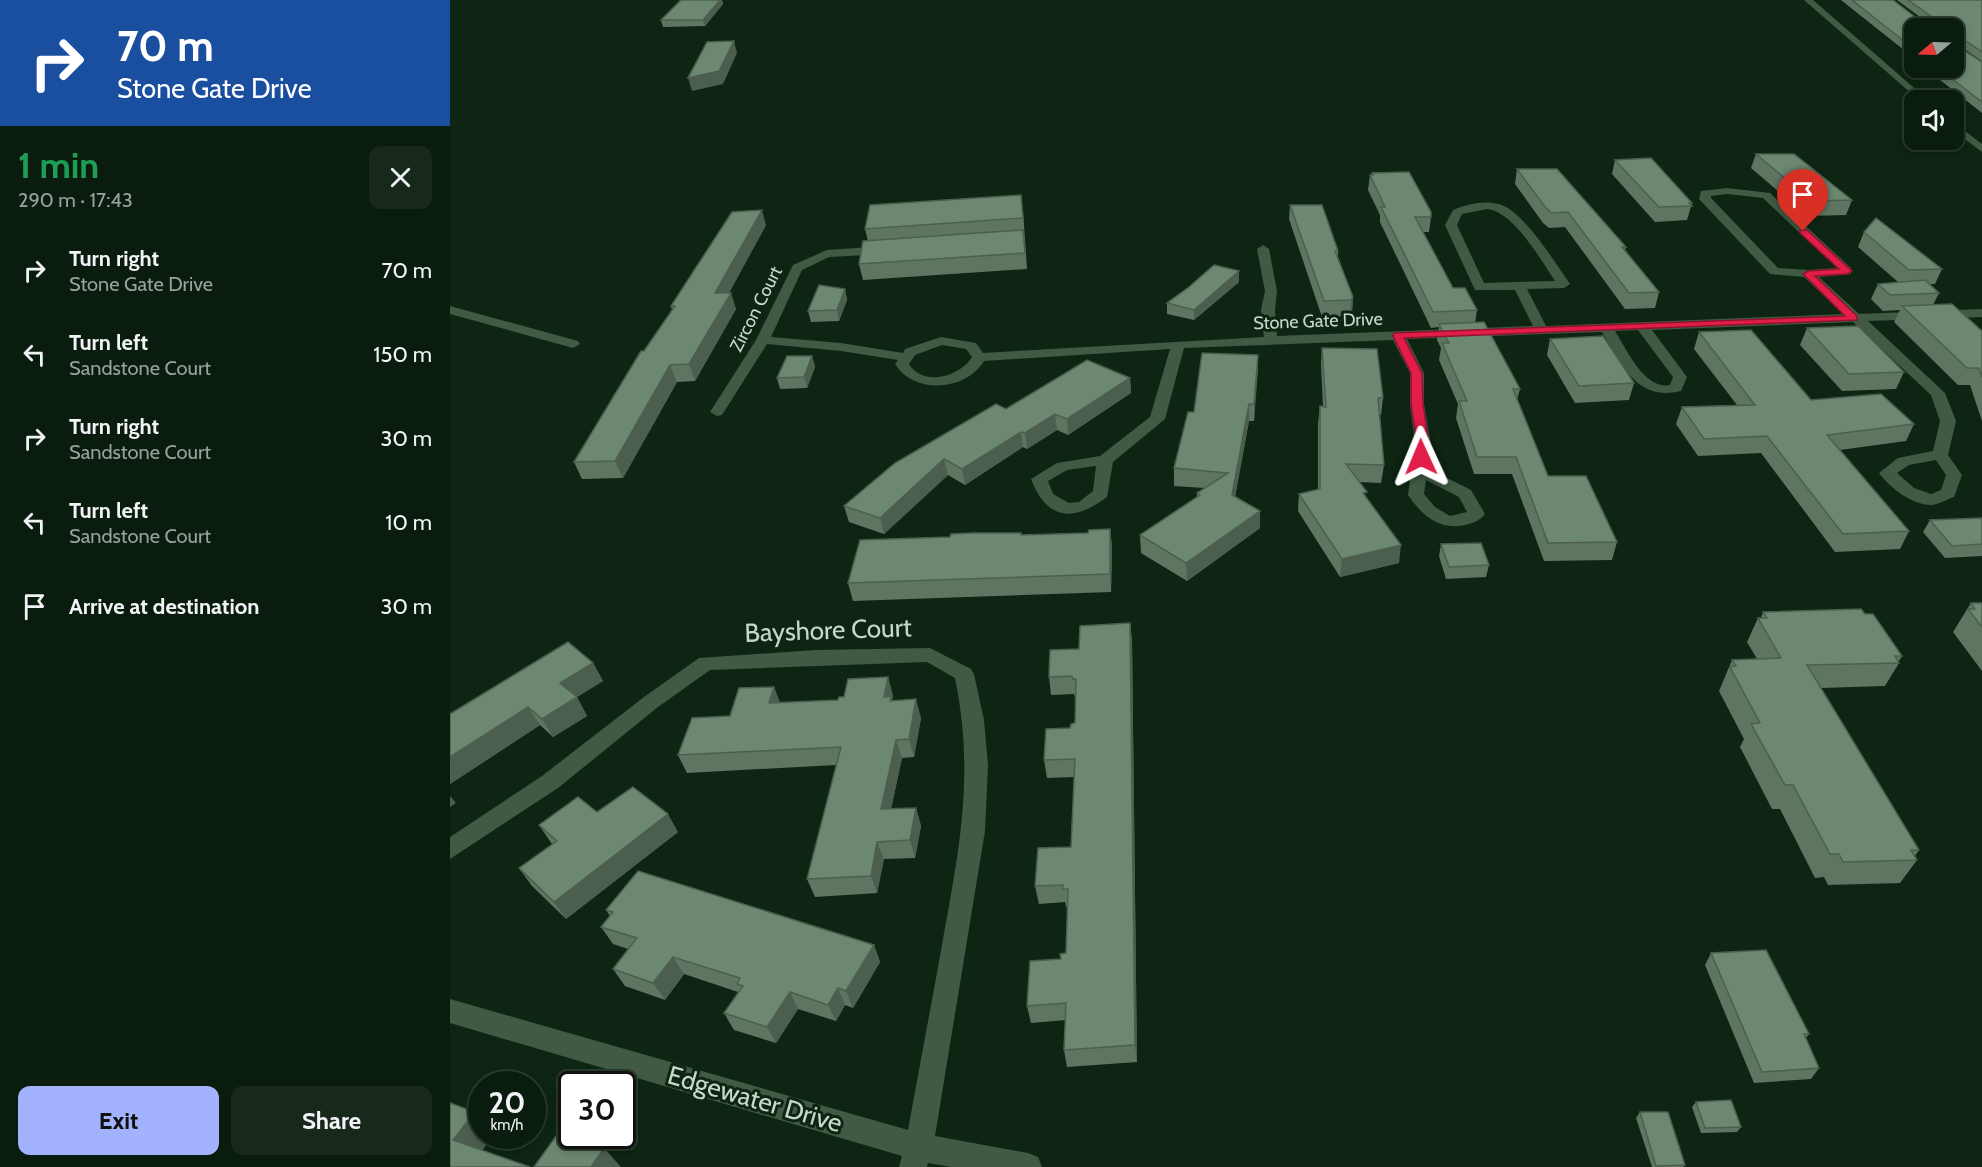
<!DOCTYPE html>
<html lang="en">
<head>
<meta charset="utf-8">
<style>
  body { margin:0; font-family:Cabin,sans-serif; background:#18291c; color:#f1f3f6; height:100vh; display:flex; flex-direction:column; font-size:22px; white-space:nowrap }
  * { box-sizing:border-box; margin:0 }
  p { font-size:20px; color:#99a19e }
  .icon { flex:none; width:33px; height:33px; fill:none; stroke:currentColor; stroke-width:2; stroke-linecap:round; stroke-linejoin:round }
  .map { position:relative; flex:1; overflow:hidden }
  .side { display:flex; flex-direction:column; background:#0a1c0e; width:450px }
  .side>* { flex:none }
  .banner { background:#1a4fa0; color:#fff; overflow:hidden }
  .needle { width:39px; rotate:251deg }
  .tools { position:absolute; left:1454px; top:18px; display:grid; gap:12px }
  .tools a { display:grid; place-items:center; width:60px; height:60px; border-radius:12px; background:#0a1c0e; box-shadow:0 3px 9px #0003,0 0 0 2px #2a3a2e; font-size:30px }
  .speed { position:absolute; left:18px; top:1071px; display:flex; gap:12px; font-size:30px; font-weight:700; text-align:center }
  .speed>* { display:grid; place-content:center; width:78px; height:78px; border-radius:50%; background:#0a1c0e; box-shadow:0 3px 9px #0003,0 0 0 2px #2a3a2e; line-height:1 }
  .speed small { font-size:15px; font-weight:400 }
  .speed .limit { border:3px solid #111; border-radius:9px; background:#fff; color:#111 }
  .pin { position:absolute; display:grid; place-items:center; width:51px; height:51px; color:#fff; margin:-62px -26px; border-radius:50% 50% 50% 0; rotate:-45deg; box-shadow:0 0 6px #0007 }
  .pin .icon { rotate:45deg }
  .me { position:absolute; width:66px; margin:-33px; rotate:359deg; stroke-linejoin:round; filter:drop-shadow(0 0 4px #0008) }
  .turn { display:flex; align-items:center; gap:21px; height:126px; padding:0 18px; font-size:27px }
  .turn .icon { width:78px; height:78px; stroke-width:2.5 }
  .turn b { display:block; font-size:42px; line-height:51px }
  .round { display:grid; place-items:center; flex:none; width:63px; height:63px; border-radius:12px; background:#18291c }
  .head { display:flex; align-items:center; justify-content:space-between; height:102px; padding:0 18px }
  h1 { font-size:36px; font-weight:700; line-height:45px; color:#1e9e55 }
  .primary-button { display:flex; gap:12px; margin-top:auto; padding:12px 18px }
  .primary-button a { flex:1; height:69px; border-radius:12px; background:#a2b2fd; color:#111; font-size:24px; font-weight:700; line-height:69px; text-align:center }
  .primary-button a+a { background:#18291c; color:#f1f3f6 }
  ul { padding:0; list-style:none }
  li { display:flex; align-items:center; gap:18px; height:84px; padding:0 18px }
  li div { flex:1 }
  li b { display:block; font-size:22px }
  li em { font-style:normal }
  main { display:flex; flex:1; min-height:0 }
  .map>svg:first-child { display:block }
</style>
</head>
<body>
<main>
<section class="side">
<div class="banner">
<div class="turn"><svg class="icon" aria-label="right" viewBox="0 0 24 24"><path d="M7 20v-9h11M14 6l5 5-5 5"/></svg><div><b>70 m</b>Stone Gate Drive</div></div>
</div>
<div class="head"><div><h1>1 min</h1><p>290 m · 17:43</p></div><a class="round"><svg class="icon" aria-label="close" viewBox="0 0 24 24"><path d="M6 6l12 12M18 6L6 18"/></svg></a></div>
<ul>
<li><svg class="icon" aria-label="right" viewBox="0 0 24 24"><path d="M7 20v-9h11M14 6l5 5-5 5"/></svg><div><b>Turn right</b><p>Stone Gate Drive</p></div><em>70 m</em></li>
<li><svg class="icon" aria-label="left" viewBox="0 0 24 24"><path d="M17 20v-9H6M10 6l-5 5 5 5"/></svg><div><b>Turn left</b><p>Sandstone Court</p></div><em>150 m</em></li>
<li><svg class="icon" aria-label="right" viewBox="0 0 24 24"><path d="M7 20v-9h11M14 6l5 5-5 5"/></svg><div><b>Turn right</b><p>Sandstone Court</p></div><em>30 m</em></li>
<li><svg class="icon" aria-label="left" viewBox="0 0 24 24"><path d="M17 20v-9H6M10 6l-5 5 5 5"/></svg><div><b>Turn left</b><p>Sandstone Court</p></div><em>10 m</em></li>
<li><svg class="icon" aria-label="arrive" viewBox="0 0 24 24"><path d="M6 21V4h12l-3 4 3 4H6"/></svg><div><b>Arrive at destination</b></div><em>30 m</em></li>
</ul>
<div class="primary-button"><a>Exit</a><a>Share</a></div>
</section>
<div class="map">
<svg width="1532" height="1167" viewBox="0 0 1532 1167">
  <rect width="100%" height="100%" fill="#0d2512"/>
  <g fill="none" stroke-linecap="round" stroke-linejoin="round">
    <g fill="#405a44" fill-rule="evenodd">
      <path d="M1354,0H1363L1478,100H1469Z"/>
      <path d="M1503,122L1532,144V152L1503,130Z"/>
      <path d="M1277,188L1320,193L1401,268V274L1369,277L1409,314L1532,309V317L1418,321L1495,393L1506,421L1498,455L1512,475L1504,497C1497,499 1488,505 1481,505C1462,505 1440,488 1429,473L1448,458L1483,451L1490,421L1481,395L1403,322L1202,330L1237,377L1231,391C1186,402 1172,364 1152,332L957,339L974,373V404L981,444L977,468L1021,490L1035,514C1031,519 1026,522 1019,524C991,532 973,517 958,495L965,444L960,404V373L943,340L734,348L715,419L663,462L657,497C624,522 597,521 581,479L607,463L650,456L700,417L720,349L534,361C516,391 464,395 445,364L448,360L391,351L317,344L272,415L267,416L260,412L306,340L343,265L377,250L436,246L442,250L436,254L379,257L352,270L321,337L391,343L453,353L455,349L491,337L526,343L533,353L814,337L811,310L815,291L807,249L813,245L819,249L827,291L825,310L827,336L1083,326L1065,290H1025L995,225L1003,210C1017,204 1034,200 1049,204C1074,211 1105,263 1120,284L1114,288L1077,289L1096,326L1394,314L1354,277L1320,274L1249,199L1251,191ZM1277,194L1313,198L1387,268L1358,270L1328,268L1261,198V196ZM1037,209C1063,211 1091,260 1105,281L1034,283L1007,225L1012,214ZM1188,330L1223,377L1220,385C1194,390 1176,348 1165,331ZM492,345L516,349L522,357C510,377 473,387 459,364L465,355ZM1486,460L1496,475L1491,490L1481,494L1464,488L1447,473L1459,465ZM646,466L643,491L629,502L619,503L603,494L598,481L617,470ZM976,480L1009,497L1017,512L1000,516L985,507L974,494Z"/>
      <path d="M0,306L128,341L130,344L123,348L0,314Z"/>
      <path d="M480,648L521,669L524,674L534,720L538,765L535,831L485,1136L578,1153L588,1157L592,1167H501L478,1163L477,1167H449L452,1156L0,1023V999L458,1130C469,1068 481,1007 492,945C509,850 525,775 505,678L477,662L260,670L208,707L108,788L0,859V837L92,776L194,697L249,658L366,650Z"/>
    </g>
  </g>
  <g fill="#5e7561">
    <path d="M231,0H272L273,4L255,26L213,27L211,20Z"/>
    <path d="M1391,0H1443L1473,23H1478L1447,0H1532V61L1504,42V44L1532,62V113L1475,68H1503L1464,28V58Z"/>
    <path d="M1306,154L1402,200L1396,215L1357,216L1301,168Z"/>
    <path d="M1165,160L1242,203L1237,220L1205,222L1162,174Z"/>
    <path d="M1067,169L1176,247L1175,250L1209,292L1205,308L1175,309L1115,227L1099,228L1093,223L1065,184Z"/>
    <path d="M922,173L981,217L979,232H973L1003,288L1027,310L1025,323L1070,389L1067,400L1098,476L1167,542L1162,560L1094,561L1062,474H1024L1006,418L1008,404L989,360L991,348L987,340L989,327L981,328L930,222V215L918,190L920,175H922Z"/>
    <path d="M840,205L888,251V257L903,297L902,313L900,316L872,317L839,219Z"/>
    <path d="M573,210L577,269L413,280L409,264L418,241L415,229Z"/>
    <path d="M316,225L279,293L286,309L245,381L227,382L173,478L132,479L124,462L194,351L222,311L221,306Z"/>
    <path d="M1414,232L1492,269L1485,284H1480L1489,293L1483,305L1532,331V421L1520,385H1508L1444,322L1450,310L1433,311L1421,299L1428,284L1448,282L1408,247Z"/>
    <path d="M789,271V282L744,320L717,314V303Z"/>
    <path d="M395,289L397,300L389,321L361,322L358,311Z"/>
    <path d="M1357,328L1454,372L1446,389L1392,391L1350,345Z"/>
    <path d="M1249,332L1361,400L1464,424L1456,441L1390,450L1459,531L1450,549L1385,552L1311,453L1248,456L1226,424L1232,407L1287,405L1244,349Z"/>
    <path d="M1100,339L1184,383L1179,400L1125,403L1097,355Z"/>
    <path d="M872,348L933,398L931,415H930L934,465L931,483L909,482L949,563L890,577L848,511L849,494L868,490V423L870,406L873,407L871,364Z"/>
    <path d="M808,355L804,421H799L785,497L810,528L737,581L691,553L690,535L747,497V493L755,488L724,486V468Z"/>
    <path d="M362,356L365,367L357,388L330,389L327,378Z"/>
    <path d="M680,378L681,393L618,435L607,430L577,449L573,447L515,485L498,475L434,534L399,522L394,506L556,409Z"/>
    <path d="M1532,518V556L1495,558L1473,532L1480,520Z"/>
    <path d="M660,529L662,547L661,592L403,601L398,583L571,535L638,533Z"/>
    <path d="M991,544L1039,565L1036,577L996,579L989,556Z"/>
    <path d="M1521,603H1532V671L1503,632Z"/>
    <path d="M1313,612L1415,614L1452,656L1449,661V663L1435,686L1371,688L1469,850L1465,856L1467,860L1450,883L1378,885L1374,877L1365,878L1330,809H1322L1290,747L1294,739L1269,691L1282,660L1307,659L1297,642L1308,618H1311Z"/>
    <path d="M680,623L682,641L687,1062L617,1067L614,1050L616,1020L581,1023L577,1006L616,953L618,907H616L615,902L589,904L585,886L621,847L624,777L597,778L594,760L625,723L626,698H625L624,694L601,695L599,677L629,649Z"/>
    <path d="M143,663L153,681L127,697L137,716L103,737L90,725L0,784V714Z"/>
    <path d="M438,677L443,696L442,700L471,718L464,757L452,758L441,809L466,808L471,826L465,858L434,859L427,893L365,897L357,879L386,765L237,773L228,755L280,716L324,687L330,703L388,700L394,697Z"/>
    <path d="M147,812L228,832L116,919L82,886L69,868L102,844L89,825Z"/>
    <path d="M156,910L424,945L430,962L403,1008L395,1005L386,1021L348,1009L326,1043L284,1030L274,1013L288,992L234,974L215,1000L175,986L163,969L178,949L163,944L151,927L160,916Z"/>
    <path d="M1261,953L1359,1034L1356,1038L1369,1068L1361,1079L1304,1083L1255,965Z"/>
    <path d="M1246,1102L1291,1127L1287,1132L1251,1133L1242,1107Z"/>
    <path d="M1190,1112L1235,1165L1233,1167H1202L1186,1118Z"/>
  </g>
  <g fill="#4c5f4f">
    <path d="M270,0H272L273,4L255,26L253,20Z"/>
    <path d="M284,41L287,53L273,84L242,91L238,78Z"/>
    <path d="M312,210L316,225L270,309L265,293Z"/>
    <path d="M789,271V282L744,320V310Z"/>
    <path d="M395,289L397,300L389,321L387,310Z"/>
    <path d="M281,293L286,309L245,381L239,364Z"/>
    <path d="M903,297L902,313L900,316L901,300Z"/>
    <path d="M808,355V371L804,421V404Z"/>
    <path d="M362,356L365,367L357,388L354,377Z"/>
    <path d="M220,365L227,382L173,478L165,461Z"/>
    <path d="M680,378L681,393L618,435L617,419Z"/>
    <path d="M799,404V421L782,513V495Z"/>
    <path d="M605,414L607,430L577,449L575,433Z"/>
    <path d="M571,432L573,447L515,485L512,469Z"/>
    <path d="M494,459L498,475L434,534L430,518Z"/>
    <path d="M810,511V528L737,581L736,563Z"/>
    <path d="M660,529L662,547L661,592L660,574Z"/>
    <path d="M951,545L949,563L890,577L892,559Z"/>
    <path d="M680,623L682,641L687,1062L685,1045Z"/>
    <path d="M143,663L153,681L120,701L110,683Z"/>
    <path d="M438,677L443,696L442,701L446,715L434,697Z"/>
    <path d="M324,687L331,705L319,703Z"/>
    <path d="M127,697L137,716L103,737L92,719Z"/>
    <path d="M466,699L471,718L464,757L459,739Z"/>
    <path d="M78,707L90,725L0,784V757Z"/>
    <path d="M446,740L452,758L437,827L431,809Z"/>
    <path d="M0,796L6,803L0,807Z"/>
    <path d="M466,808L471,826L465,858L460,840Z"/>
    <path d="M218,814L228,832L116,919L104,902Z"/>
    <path d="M427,842L434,859L427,893L421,876Z"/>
    <path d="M424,945L430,962L403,1008L396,991Z"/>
    <path d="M223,957L234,974L215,1000L203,983Z"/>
    <path d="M388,988L395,1005L386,1021L378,1005Z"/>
    <path d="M340,992L348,1009L326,1043L317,1027Z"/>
    <path d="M25,1112L32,1118V1136H43L25,1160L3,1140Z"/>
    <path d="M154,1148L171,1167H141Z"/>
  </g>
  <g fill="#6d8871" stroke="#4c5f4f" stroke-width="1.5">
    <path d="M231,0H270L253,20H211Z"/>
    <path d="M1402,0H1443L1473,23L1485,22V19L1458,0H1532V52L1507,35H1504V44L1532,62V102L1488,68H1503V28H1464V49Z"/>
    <path d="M284,41L269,71L238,78L257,42Z"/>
    <path d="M1306,154H1344L1402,200L1362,201Z"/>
    <path d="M1201,158L1242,203H1239L1242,206L1209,207L1165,160Z"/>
    <path d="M1067,169H1107L1176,247H1172L1209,292L1179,293L1118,212L1102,213L1096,208Z"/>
    <path d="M959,172L981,212V217H965L1003,288H1015L1027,310L983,312L931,207H935L920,175H923L922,173Z"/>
    <path d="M571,195L573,218L415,229L420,205Z"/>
    <path d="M840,205H872L888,251H885L903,297L901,300L874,301Z"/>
    <path d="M312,210L265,293H281L239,364L220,365L165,461L124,462L191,351H194L225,306H221L282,212Z"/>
    <path d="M1426,218L1492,269L1459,270L1414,232Z"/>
    <path d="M573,230L575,253L409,264L413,241Z"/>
    <path d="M764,265L789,271L744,310L717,303L739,287Z"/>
    <path d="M1475,280L1489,293L1440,295L1428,284Z"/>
    <path d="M369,285L395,289L387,310L358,311Z"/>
    <path d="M1502,304L1532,331V377L1529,368H1517L1452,306Z"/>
    <path d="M1034,322L1070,389H1063L1098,476H1136L1167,542L1098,543L1066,457H1027L1009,401H1017L992,343H999L989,324Z"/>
    <path d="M1408,326L1454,372L1399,374L1357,328Z"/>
    <path d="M1301,330L1361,400L1431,394L1464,424L1377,435L1459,531L1393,534L1317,436L1254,439L1232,407L1305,405L1249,332Z"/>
    <path d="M1153,336L1184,383L1129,386L1100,339Z"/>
    <path d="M872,348L927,349L933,398H928L934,465L896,464L917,492L913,493L951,545L892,559L849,494L870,489V406L876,407Z"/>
    <path d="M752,353L808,355L804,404H799L782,495L810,511L736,563L690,535L750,495L747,493L778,473L724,468L738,412H744Z"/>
    <path d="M337,356H362L354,377L327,378Z"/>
    <path d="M637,360L680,378L617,419L605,414L575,433L571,432L512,469L494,459L430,518L394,506L445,463L546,404L556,409Z"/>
    <path d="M1532,518V544L1502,546L1480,520Z"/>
    <path d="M660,529V574L398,583L410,540L500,537L501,534L523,533H571V535L638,533L639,530Z"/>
    <path d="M1031,543L1039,565L999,567L991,544Z"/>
    <path d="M1521,603H1532V627L1518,609H1525Z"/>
    <path d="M1411,609L1415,614H1423L1452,656H1445L1449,663L1357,665L1469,850H1461L1467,860L1393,862L1389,854H1380L1343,785H1335L1301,724L1310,723L1280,667L1286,666L1282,660L1331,658L1308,618H1317L1313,612Z"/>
    <path d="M680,623L685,1045L614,1050L616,1003L577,1006L580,961L611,959L610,954L616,953L618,889H613V885L585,886L588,848L621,847L625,759L594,760L596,729L620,728L621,724L625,723L626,679H623L622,676L599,677L600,650L629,649L630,626Z"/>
    <path d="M118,642L143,663L110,683L127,697L92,719L78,707L0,757V714Z"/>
    <path d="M438,677L434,697L441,696L440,701L466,699L459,739L446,740L431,809L466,808L460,840L427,842L421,876L357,879L391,747L228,755L242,718L280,716L289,688L324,687L319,703L388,700L389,697H394L398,679Z"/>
    <path d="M183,787L218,814L104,902L69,868L107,841L89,825L128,797L147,812Z"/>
    <path d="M188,871L424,945L396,991L388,988L378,1005L340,992L317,1027L274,1013L293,986L287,984L290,978L223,957L203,983L163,969L187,938L151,927L163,912L156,910Z"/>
    <path d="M1316,950L1359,1034H1354L1369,1068L1312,1072L1261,953Z"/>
    <path d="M1281,1100L1291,1127L1255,1128L1246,1102Z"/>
    <path d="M0,1103L25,1112L3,1140L80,1167H0Z"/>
    <path d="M1190,1112H1218L1235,1165L1206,1166Z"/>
    <path d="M109,1132L154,1148L141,1167H84Z"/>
  </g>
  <path fill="#e11d48" stroke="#92132f" stroke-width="1.5" d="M1350,230H1357L1402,271L1397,274L1365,276L1407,316V320L954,338L972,373L973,404L979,444L975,460L965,457L967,444L961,404V373L943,336L944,333L1395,316L1353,274L1358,271L1389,269L1350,233Z"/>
  <g text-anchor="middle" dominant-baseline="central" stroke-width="6" stroke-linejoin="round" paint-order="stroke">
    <g font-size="18" fill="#c9d7cb" stroke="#0d2512">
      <text transform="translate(306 309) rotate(-63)">Zircon Court</text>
      <text transform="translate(868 321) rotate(-2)">Stone Gate Drive</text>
    </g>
    <g font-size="26" fill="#c9d7cb" stroke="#0d2512">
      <text transform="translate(378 630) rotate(-2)">Bayshore Court</text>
      <text transform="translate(305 1099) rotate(16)">Edgewater Drive</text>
    </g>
  </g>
</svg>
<div class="tools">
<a><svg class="needle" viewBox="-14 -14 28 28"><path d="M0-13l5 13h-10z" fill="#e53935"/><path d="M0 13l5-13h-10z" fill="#99a19e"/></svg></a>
<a><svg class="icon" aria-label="sound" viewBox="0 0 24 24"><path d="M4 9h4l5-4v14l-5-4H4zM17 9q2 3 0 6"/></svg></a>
</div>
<div class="speed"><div>20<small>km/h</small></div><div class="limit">30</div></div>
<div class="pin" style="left:1353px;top:231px;background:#d93025"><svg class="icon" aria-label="arrive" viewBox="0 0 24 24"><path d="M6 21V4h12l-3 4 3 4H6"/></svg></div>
<svg class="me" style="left:971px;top:457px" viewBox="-20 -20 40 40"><path d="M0-17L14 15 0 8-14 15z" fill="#e11d48" stroke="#fff" stroke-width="4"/></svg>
</div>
</main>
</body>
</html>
